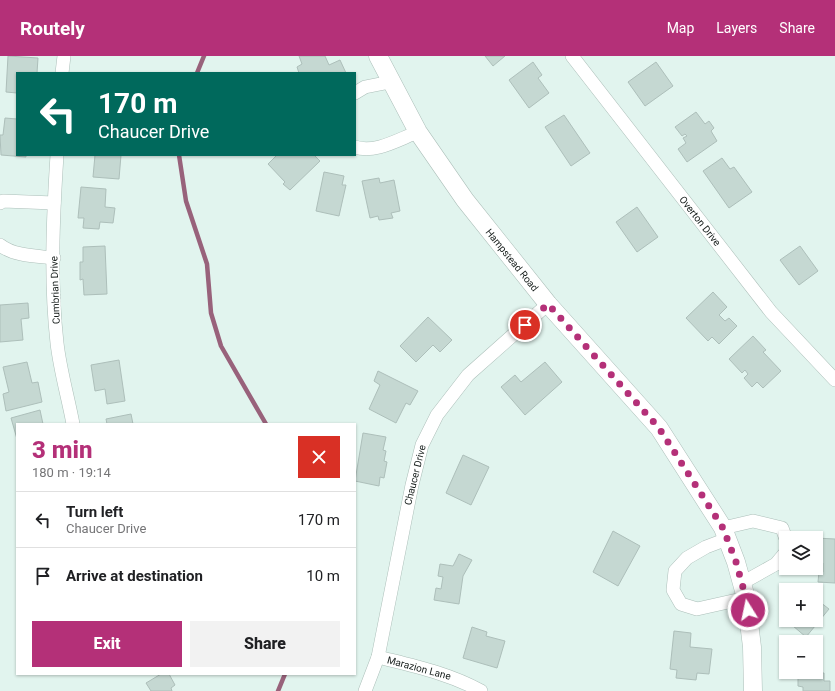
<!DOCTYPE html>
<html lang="en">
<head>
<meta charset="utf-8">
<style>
  body { margin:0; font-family:Roboto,sans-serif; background:#f2f2f2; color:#202124; height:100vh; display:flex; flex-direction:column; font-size:15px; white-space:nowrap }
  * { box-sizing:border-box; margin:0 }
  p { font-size:13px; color:#757577 }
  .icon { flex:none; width:22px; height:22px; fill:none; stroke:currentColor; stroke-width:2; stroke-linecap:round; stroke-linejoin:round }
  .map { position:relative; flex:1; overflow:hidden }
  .sheet { position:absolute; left:16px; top:367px; width:340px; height:252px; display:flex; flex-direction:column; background:#fff; border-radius:0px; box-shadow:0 1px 3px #0004 }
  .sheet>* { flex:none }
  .hud { position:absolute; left:16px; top:16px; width:340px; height:84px; border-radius:0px; box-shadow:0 1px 3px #0004; background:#00695c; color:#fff; overflow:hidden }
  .buttons { position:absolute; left:779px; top:475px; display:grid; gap:8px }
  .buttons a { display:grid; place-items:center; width:44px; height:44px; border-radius:0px; background:#fff; box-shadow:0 1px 3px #0004; font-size:20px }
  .pin { position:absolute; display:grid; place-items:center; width:34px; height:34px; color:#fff; margin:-17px; border:2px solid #fff; border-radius:50%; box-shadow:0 1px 4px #0007 }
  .me { position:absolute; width:44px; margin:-22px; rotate:350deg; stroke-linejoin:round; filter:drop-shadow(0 0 3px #0008) }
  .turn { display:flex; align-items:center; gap:14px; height:84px; padding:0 16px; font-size:18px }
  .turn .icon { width:52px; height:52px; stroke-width:2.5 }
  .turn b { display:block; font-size:28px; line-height:34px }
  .round { display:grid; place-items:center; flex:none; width:42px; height:42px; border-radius:0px; background:#f2f2f2 }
  .headline { display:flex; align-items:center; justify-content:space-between; height:68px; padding:0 16px }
  h1 { font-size:24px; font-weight:800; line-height:30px; color:#b43078 }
  .cta { display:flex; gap:8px; margin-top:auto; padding:8px 16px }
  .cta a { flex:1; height:46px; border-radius:0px; background:#b43078; color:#fff; font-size:16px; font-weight:800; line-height:46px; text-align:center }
  .cta a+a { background:#f2f2f2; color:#202124 }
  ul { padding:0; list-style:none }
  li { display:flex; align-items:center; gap:12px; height:56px; padding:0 16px; border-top:1px solid #e0e0e0 }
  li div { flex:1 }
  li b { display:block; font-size:15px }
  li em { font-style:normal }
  header { display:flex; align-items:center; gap:24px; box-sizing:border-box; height:56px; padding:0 20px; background:#b43078; color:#fff }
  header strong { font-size:19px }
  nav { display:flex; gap:22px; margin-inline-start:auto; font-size:14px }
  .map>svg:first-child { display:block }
</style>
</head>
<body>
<header>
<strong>Routely</strong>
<nav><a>Map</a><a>Layers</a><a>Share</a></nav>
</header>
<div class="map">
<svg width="835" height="635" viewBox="0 0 835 635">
  <rect width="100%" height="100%" fill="#e1f4ee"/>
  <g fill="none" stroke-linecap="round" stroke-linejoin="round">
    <g stroke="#98627b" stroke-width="4.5">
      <path d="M197,17L204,0"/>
      <path d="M179,99L186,145L207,208L211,257L221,290L266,368"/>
      <path d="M278,635L285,618"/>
    </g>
  </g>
  <g fill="#c5d8d2" stroke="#adbfba">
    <path d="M8,0L38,2L37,17H17V37L6,36Z"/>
    <path d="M299,0H325L329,9L340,4L346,17H299L297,11L302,8Z"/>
    <path d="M485,0H505L493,10Z"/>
    <path d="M533,6L542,19L538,22L549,37L529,52L509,24Z"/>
    <path d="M656,6L673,30L645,50L628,26Z"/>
    <path d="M696,56L705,68L709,65L714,72L711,75L717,85L687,106L678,93L686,87L683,82L687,80L685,78L682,80L675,71Z"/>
    <path d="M564,59L590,97L571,110L545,71Z"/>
    <path d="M5,62L17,63V99H26V101L1,99L0,79H3Z"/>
    <path d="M95,99H121L119,123L93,121Z"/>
    <path d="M277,99H314L320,105L290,134L283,128L285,126L268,108Z"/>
    <path d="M722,102L730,113L734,111L752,136L729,152L703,115Z"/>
    <path d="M324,116L344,120L342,129H346L339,160L316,155Z"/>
    <path d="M379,122L380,127L394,124L400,155L391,157L393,162L379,164L378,160L370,162L362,125Z"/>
    <path d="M81,131L106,133L105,151L115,152L113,167L100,166L99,173L83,172L84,162H78Z"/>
    <path d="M637,151L658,181L637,196L616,166Z"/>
    <path d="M105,190L107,238L84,239L83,223L80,224V206H83V191Z"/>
    <path d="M800,190L818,215L799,229L780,204Z"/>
    <path d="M713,236L727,251L719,259L725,265L729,262L737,270L719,288L712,281L708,285L686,262Z"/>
    <path d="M28,247L29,262L21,263L23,284L0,286V249Z"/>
    <path d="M428,261L452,284L440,296L433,289L416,306L400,290Z"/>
    <path d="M753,280L766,294L763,296L781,315L763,332L757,326L752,331L744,322L748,318L745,314L742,317L729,303Z"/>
    <path d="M119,304L125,345L107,348L105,333L95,335L91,309Z"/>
    <path d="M27,306L32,327L38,326L42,346L6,355L3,338L9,336L3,311Z"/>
    <path d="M545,306L562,326L525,359L501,331L515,319L521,326Z"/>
    <path d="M378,315L418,335L410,349L406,347L396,367L369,353L380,329L374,325Z"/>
    <path d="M40,354L43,368H17V383L11,362Z"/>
    <path d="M131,358L133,368H107L106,363Z"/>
    <path d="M363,377L386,381L383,394L386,395L384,405L387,406L384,422L380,421L379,430L355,425Z"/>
    <path d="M463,399L489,411L471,449L446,437Z"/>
    <path d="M613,475L640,490L618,530L593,516Z"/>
    <path d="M816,482L835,483V527L818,526L819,516H823V507L816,506Z"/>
    <path d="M459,498L472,504L463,520L459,548L434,544L436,532L441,533L443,521L438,520L440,508L453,510Z"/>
    <path d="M816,543L829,553L806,581L786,564H816Z"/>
    <path d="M472,571L487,576L486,580L505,585L497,612L463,602Z"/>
    <path d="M674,575L691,577L690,591L712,593L709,618L697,617L696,624L676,622L677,614L670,613Z"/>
    <path d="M798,617H824V625H830V635H803V631L798,630Z"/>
    <path d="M161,618H169L175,629L171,632L172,635H151L146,627Z"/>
  </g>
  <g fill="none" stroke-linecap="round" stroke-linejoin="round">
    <g stroke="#acbfb9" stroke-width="14">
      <g id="street">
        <path d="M572,0L771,256L835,324"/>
        <path d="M62,17L64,0"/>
        <path d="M355,37L365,31L390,26"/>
        <path d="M355,91C375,98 399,83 418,76"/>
        <path d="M57,99C53,161 50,225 57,287C60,314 68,341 73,368"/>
        <path d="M0,147L3,145L54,147"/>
        <path d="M0,189C14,200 36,200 54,202"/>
        <path d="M723,472L753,465L782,472L786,483"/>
        <path d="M727,483L706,491L687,502L675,515L673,534L681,548L697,553L746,542"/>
        <path d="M742,527L776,508L786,496"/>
        <path d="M378,601C414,610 448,617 481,635"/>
        <path d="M365,635L378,601L412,429L422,389L437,359L468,319L548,248"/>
      </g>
    </g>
    <g stroke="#acbfb9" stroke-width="19">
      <path id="secondary" d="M378,0L418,76L465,144L548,248L659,372L723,472L736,506L746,542L752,591L753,635"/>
    </g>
    <use href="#street" stroke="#fff" stroke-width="13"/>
    <use href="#secondary" stroke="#fff" stroke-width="18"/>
  </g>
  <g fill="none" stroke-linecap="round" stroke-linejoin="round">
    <path stroke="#b43078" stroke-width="7" stroke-dasharray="0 12.6" d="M525,269L548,248L659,372L723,472L736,506L746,542L748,554"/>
  </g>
  <g text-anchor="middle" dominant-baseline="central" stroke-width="3" stroke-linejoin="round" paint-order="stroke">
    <g font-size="10" fill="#161d1b" stroke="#fff">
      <text transform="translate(700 165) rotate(52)">Overton Drive</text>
      <text transform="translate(512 204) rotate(51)">Hampstead Road</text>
      <text transform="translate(55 234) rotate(-92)">Cumbrian Drive</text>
      <text transform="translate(415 419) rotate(-76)">Chaucer Drive</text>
      <text transform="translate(419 612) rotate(15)">Marazion Lane</text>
    </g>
  </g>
</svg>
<div class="buttons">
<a><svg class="icon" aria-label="layers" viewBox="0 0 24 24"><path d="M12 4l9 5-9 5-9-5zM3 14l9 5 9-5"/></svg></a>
<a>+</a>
<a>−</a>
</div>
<div class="pin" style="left:525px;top:269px;background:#d93025"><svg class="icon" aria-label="arrive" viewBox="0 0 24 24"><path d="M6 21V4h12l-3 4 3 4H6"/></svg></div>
<svg class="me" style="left:748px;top:554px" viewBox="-20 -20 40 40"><circle r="17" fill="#b43078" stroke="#fff" stroke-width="3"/><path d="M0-11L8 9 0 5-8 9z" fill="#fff"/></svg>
<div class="hud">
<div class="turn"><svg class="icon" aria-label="left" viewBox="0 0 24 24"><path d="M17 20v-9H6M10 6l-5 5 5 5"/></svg><div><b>170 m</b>Chaucer Drive</div></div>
</div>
<section class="sheet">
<div class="headline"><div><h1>3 min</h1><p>180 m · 19:14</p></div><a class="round" style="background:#d93025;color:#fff"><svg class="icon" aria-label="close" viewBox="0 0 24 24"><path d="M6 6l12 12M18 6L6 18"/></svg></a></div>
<ul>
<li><svg class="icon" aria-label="left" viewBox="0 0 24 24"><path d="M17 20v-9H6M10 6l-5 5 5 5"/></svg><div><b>Turn left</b><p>Chaucer Drive</p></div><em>170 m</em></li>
<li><svg class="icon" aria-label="arrive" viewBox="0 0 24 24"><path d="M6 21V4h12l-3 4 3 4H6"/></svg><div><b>Arrive at destination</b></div><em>10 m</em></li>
</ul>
<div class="cta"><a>Exit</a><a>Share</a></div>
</section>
</div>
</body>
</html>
